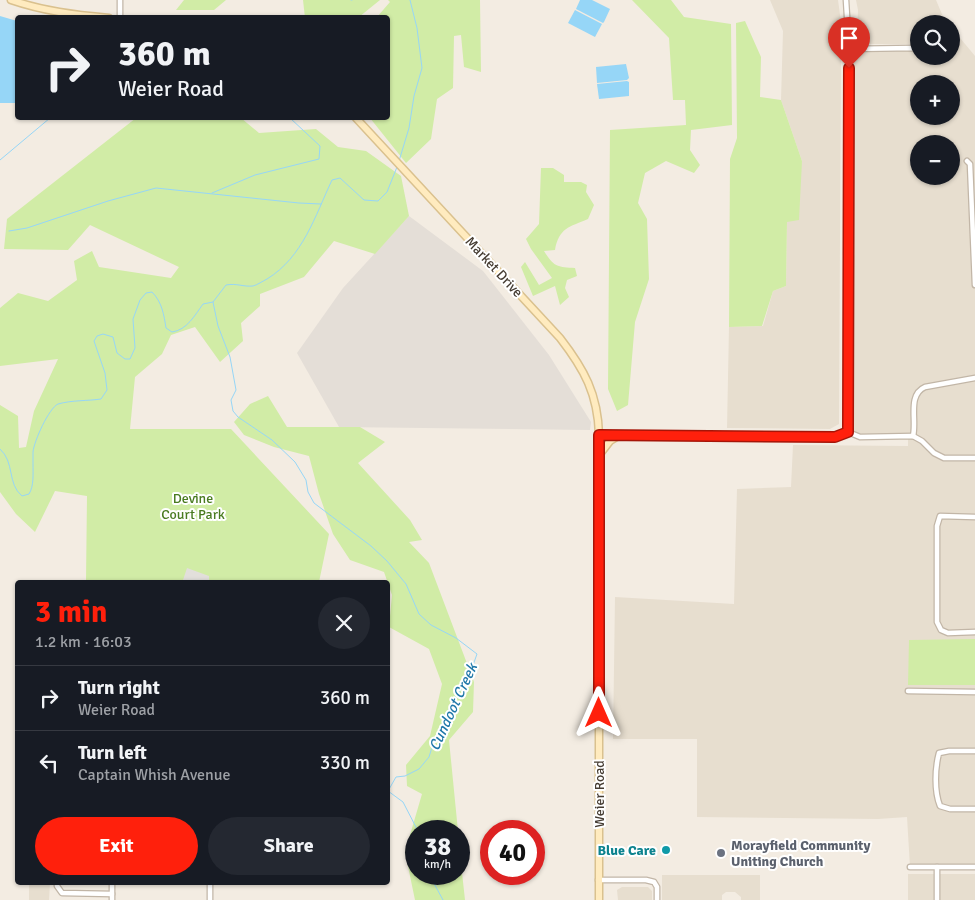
<!DOCTYPE html>
<html lang="en">
<head>
<meta charset="utf-8">
<style>
  body { margin:0; font-family:Signika,sans-serif; background:#242831; color:#f1f3f6; height:100vh; display:flex; flex-direction:column; font-size:19px; white-space:nowrap }
  * { box-sizing:border-box; margin:0 }
  p { font-size:16px; color:#9ea1a6 }
  .icon { flex:none; width:28px; height:28px; fill:none; stroke:currentColor; stroke-width:2; stroke-linecap:round; stroke-linejoin:round }
  .map { position:relative; flex:1; overflow:hidden }
  .sheet { position:absolute; left:15px; top:580px; width:375px; height:305px; display:flex; flex-direction:column; background:#171b24; border-radius:5px; box-shadow:0 1px 4px #0004 }
  .sheet>* { flex:none }
  .hud { position:absolute; left:15px; top:15px; width:375px; height:105px; border-radius:5px; box-shadow:0 1px 4px #0004; background:#171b24; color:#f1f3f6; overflow:hidden }
  .fabs { position:absolute; left:910px; top:15px; display:grid; gap:10px }
  .fabs a { display:grid; place-items:center; width:50px; height:50px; border-radius:50%; background:#171b24; box-shadow:0 1px 4px #0004; font-size:25px }
  .speed { position:absolute; left:405px; top:820px; display:flex; gap:10px; font-size:25px; font-weight:700; text-align:center }
  .speed>* { display:grid; place-content:center; width:65px; height:65px; border-radius:50%; background:#171b24; box-shadow:0 1px 4px #0004; line-height:1 }
  .speed small { font-size:12px; font-weight:400 }
  .speed .limit { border:8px solid #d22; background:#fff; color:#111 }
  .pin { position:absolute; display:grid; place-items:center; width:42px; height:42px; color:#fff; margin:-51px -21px; border-radius:50% 50% 50% 0; rotate:-45deg; box-shadow:0 0 5px #0007 }
  .pin .icon { rotate:45deg }
  .me { position:absolute; width:55px; margin:-28px; rotate:0deg; stroke-linejoin:round; filter:drop-shadow(0 0 4px #0008) }
  .turn { display:flex; align-items:center; gap:18px; height:105px; padding:0 20px; font-size:22px }
  .turn .icon { width:65px; height:65px; stroke-width:2.5 }
  .turn b { display:block; font-size:35px; line-height:42px }
  .round { display:grid; place-items:center; flex:none; width:52px; height:52px; border-radius:26px; background:#242831 }
  .headline { display:flex; align-items:center; justify-content:space-between; height:85px; padding:0 20px }
  h1 { font-size:30px; font-weight:700; line-height:38px; color:#ff200c }
  .primary-button { display:flex; gap:10px; margin-top:auto; padding:10px 20px }
  .primary-button a { flex:1; height:58px; border-radius:30px; background:#ff200c; color:#fff; font-size:20px; font-weight:700; line-height:58px; text-align:center }
  .primary-button a+a { background:#242831; color:#f1f3f6 }
  ul { padding:0; list-style:none }
  li { display:flex; align-items:center; gap:15px; height:65px; padding:0 20px; border-top:1px solid #363941 }
  li div { flex:1 }
  li b { display:block; font-size:19px }
  li em { font-style:normal }
  .map>svg:first-child { display:block }
</style>
</head>
<body>
<div class="map">
<svg width="975" height="900" viewBox="0 0 975 900">
  <rect width="100%" height="100%" fill="#f3ece2"/>
  <g fill="#e7decf" fill-rule="evenodd">
    <path d="M770,0H838L841,22V55L839,424L830,429L727,428L729,327L763,326L773,291L786,286L787,222L802,161L781,100L783,31Z"/>
    <path d="M856,0H936L944,19L948,24H919V44H863L859,42L857,38L858,10Z"/>
    <path d="M951,27L975,56V867H910L907,817L878,819L697,817V739H613L615,597L734,604L737,489L791,487L793,445L908,446V437H860L848,432L849,49L913,48L919,51V56H951ZM919,84H951V116H919ZM919,144H951V176H919Z"/>
    <rect x="908" y="874" width="67" height="26"/>
    <path d="M662,875H760V900H741V897L735,892H726L722,895V900H662Z"/>
    <path d="M29,883H50L49,900H29Z"/>
    <path d="M622,887H648L652,891V900H618L617,890Z"/>
  </g>
  <path fill="#e4ded7" d="M409,216L483,271L549,355L591,422L590,430L339,427L297,353L343,288Z"/>
  <g fill="#d1eca6">
    <path d="M184,0H226L214,10H176Z"/>
    <path d="M303,0H380L359,17L305,18Z"/>
    <path d="M388,0H480L481,72L464,67L461,35L454,36L453,88L437,99L431,139L406,163L370,118H388V18L377,17L390,2Z"/>
    <path d="M632,0H671L684,17L731,24L732,125L691,130L690,150L700,165L694,173L666,161L645,173L638,203L647,219L649,279L635,322L628,405L617,411L608,389L610,130L686,125L685,100H673L669,38Z"/>
    <path d="M745,21L761,57L760,97L781,100L802,161L799,220L787,222L786,286L773,291L762,326L729,327L730,159L737,138L736,23Z"/>
    <path d="M136,118H241L259,133L316,129L338,147L366,151L401,176L409,216L375,254L334,241L304,277L260,294V306L241,323L243,341L220,362L195,327L171,335L162,354L135,377L130,429H231L329,534L319,582L86,581L87,496L55,491L35,532L16,514L0,492V405L18,416L19,448L26,447L34,411L58,359L0,366V308L18,293L48,301L77,280L74,261L92,251L99,267L171,278L179,267L90,225L68,250L4,249L7,219Z"/>
    <path d="M541,168H553L564,175V182H581L587,185L586,192L594,205L588,219C569,227 559,228 555,250L544,251C554,267 557,267 575,268L577,276L567,280L565,288L569,297L560,305L555,286L533,296L521,267L525,262L539,285L552,278L531,249L526,239L539,224Z"/>
    <path d="M268,396L287,427H360L385,442L358,463L410,520L422,540L409,542L429,563L474,682L473,712L449,740L458,831H416V874H459V845L465,900H415L405,852L422,794L407,786L406,765L430,736L442,684L429,649L389,627L392,595L384,572L350,560L333,534L319,494L309,456L274,447L244,435L234,422L250,404Z"/>
    <path d="M975,639V685H908L909,640Z"/>
  </g>
  <path fill="#e2dfdb" d="M187,568L209,576V582H179L183,580Z"/>
  <g fill="#96d6f7">
    <path d="M580,0H592L610,9L604,22L603,23L576,9Z"/>
    <path d="M575,10L602,24L595,37L568,23Z"/>
    <path d="M0,16L17,21V103H0Z"/>
    <path d="M626,64L629,78L627,80L597,83L596,67Z"/>
    <path d="M627,81L629,82V96L599,99L597,84Z"/>
  </g>
  <g fill="none" stroke-linecap="round" stroke-linejoin="round">
    <g stroke="#96d6f7" stroke-width="1">
      <path d="M351,0H352"/>
      <path d="M0,160L50,118"/>
      <path d="M399,161L409,128L414,96L422,68L417,28L410,0"/>
      <path d="M397,167L387,192L378,201L364,200L340,178L332,180C315,216 303,257 267,279C263,281 257,285 253,286C243,287 237,283 226,285L213,302L218,326L230,357L236,390L231,400L233,411L238,417L272,440L295,462L306,480L308,492L314,503L371,546L387,561L406,584L419,614L431,625L456,638L477,654L467,682L453,700L433,744L429,757L419,769L405,776L396,777L388,791L403,802L418,831"/>
      <path d="M212,193L255,175L319,159L320,146L290,118"/>
      <path d="M9,231L27,228L108,201L156,188L299,203L321,204"/>
      <path d="M0,449C15,462 7,484 22,496L29,494C34,486 33,474 33,464C33,460 33,456 33,452C34,441 49,408 58,404C72,400 88,401 101,399L107,390L105,373L94,341L97,336L103,334L113,337L117,353L125,359H130L135,348L133,319L140,300L146,293L152,292C162,302 164,315 166,328L172,332C187,330 195,315 203,304L213,302"/>
      <path d="M429,874L443,900"/>
    </g>
    <g stroke="#c2b6a7" stroke-width="7">
      <g id="street">
        <path d="M846,0L849,49L847,167L848,432"/>
        <path d="M120,18V0"/>
        <path d="M849,49L913,48L919,51"/>
        <path d="M967,161L970,164L975,285"/>
        <path d="M599,435L835,437L848,432L860,437L913,436L922,441L934,453L944,458H975"/>
        <path d="M913,436C917,420 907,395 925,387L975,378"/>
        <path d="M975,517L940,516L937,526V622L941,630L948,633L975,632"/>
        <path d="M908,691L975,692"/>
        <path d="M975,751H949L939,753C935,768 934,791 940,806L950,809H975"/>
        <path d="M910,867H975"/>
        <path d="M598,880H646L654,882L657,887V900"/>
        <path d="M57,882V886L62,893L112,894"/>
        <path d="M210,882V900"/>
        <path d="M112,900V882"/>
        <path d="M937,900V867"/>
      </g>
    </g>
    <g stroke="#dac18e" stroke-width="9">
      <g id="secondary">
        <path d="M11,0C43,11 75,15 109,18"/>
        <path d="M356,118L560,338C584,369 598,394 599,435V900"/>
        <path d="M600,454L610,441L620,435"/>
      </g>
    </g>
    <use href="#street" stroke="#fff" stroke-width="4.5"/>
    <use href="#secondary" stroke="#ffebbf" stroke-width="6"/>
  </g>
  <g fill="none" stroke-linecap="round" stroke-linejoin="round">
    <g stroke="#a61508" stroke-width="12">
      <path id="route" d="M599,713V435L835,437L848,432L849,68"/>
    </g>
    <use href="#route" stroke="#ff200c" stroke-width="9"/>
  </g>
  <circle fill="#0f9aa8" stroke="#fff" stroke-width="2" cx="666" cy="850" r="5"/>
  <circle fill="#6b7280" stroke="#fff" stroke-width="2" cx="721" cy="853" r="5"/>
  <g text-anchor="middle" dominant-baseline="central" stroke-width="4" stroke-linejoin="round" paint-order="stroke">
    <g font-size="14" fill="#453c32" stroke="#fff">
      <text transform="translate(494 267) rotate(47)">Market Drive</text>
      <text transform="translate(599 794) rotate(-90)">Weier Road</text>
    </g>
    <g font-size="14" fill="#497b20" stroke="#fff">
      <text x="193" y="498">Devine<tspan x="193" dy="16">Court Park</tspan></text>
    </g>
    <g font-size="14" font-weight="bold" fill="#5b616d" stroke="#fff" text-anchor="start">
      <text x="731" y="845">Morayfield Community<tspan x="731" dy="16">Uniting Church</tspan></text>
    </g>
    <g font-size="14" font-weight="bold" fill="#0d838f" stroke="#fff" text-anchor="end">
      <text x="656" y="850">Blue Care</text>
    </g>
    <g font-size="15" font-style="italic" fill="#2078a9" stroke="#fff">
      <text transform="translate(453 707) rotate(-65)">Cundoot Creek</text>
    </g>
  </g>
</svg>
<div class="fabs">
<a><svg class="icon" aria-label="search" viewBox="0 0 24 24"><circle cx="10" cy="10" r="6"/><path d="M15 15l6 6"/></svg></a>
<a>+</a>
<a>−</a>
</div>
<div class="speed"><div>38<small>km/h</small></div><div class="limit">40</div></div>
<div class="pin" style="left:849px;top:68px;background:#d93025"><svg class="icon" aria-label="arrive" viewBox="0 0 24 24"><path d="M6 21V4h12l-3 4 3 4H6"/></svg></div>
<svg class="me" style="left:599px;top:713px" viewBox="-20 -20 40 40"><path d="M0-17L14 15 0 8-14 15z" fill="#ff200c" stroke="#fff" stroke-width="4"/></svg>
<div class="hud">
<div class="turn"><svg class="icon" aria-label="right" viewBox="0 0 24 24"><path d="M7 20v-9h11M14 6l5 5-5 5"/></svg><div><b>360 m</b>Weier Road</div></div>
</div>
<section class="sheet">
<div class="headline"><div><h1>3 min</h1><p>1.2 km · 16:03</p></div><a class="round"><svg class="icon" aria-label="close" viewBox="0 0 24 24"><path d="M6 6l12 12M18 6L6 18"/></svg></a></div>
<ul>
<li><svg class="icon" aria-label="right" viewBox="0 0 24 24"><path d="M7 20v-9h11M14 6l5 5-5 5"/></svg><div><b>Turn right</b><p>Weier Road</p></div><em>360 m</em></li>
<li><svg class="icon" aria-label="left" viewBox="0 0 24 24"><path d="M17 20v-9H6M10 6l-5 5 5 5"/></svg><div><b>Turn left</b><p>Captain Whish Avenue</p></div><em>330 m</em></li>
</ul>
<div class="primary-button"><a>Exit</a><a>Share</a></div>
</section>
</div>
</body>
</html>
